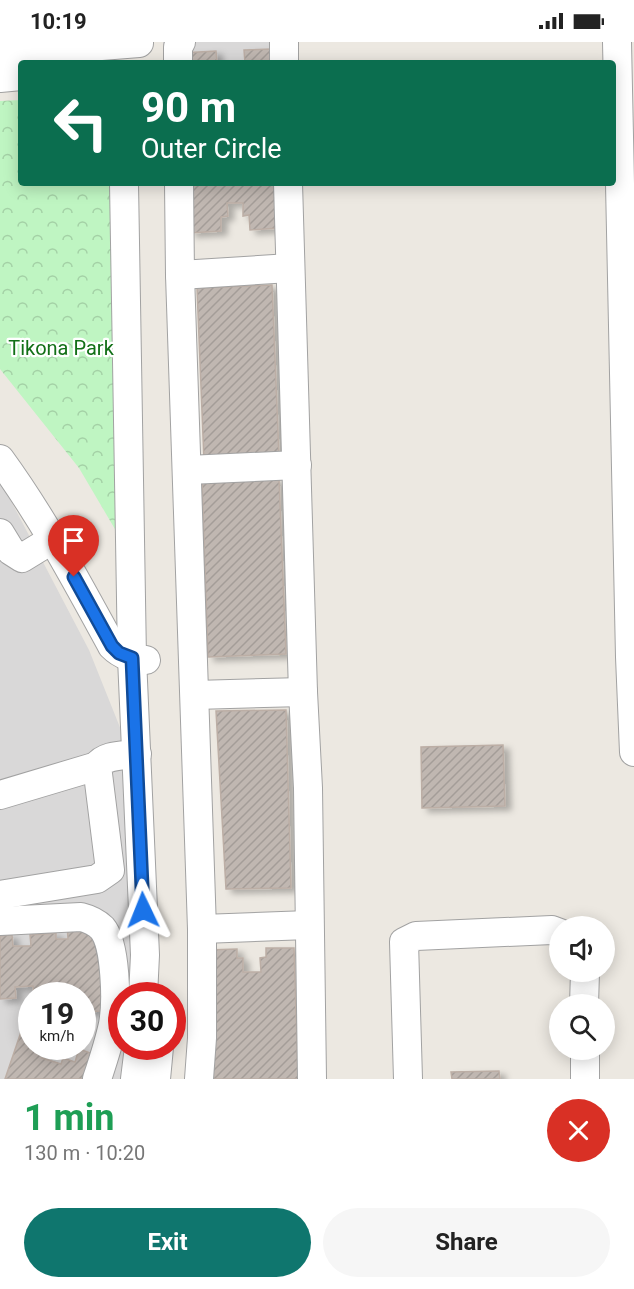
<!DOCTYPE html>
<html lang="en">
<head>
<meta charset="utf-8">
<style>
  body { margin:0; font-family:Roboto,sans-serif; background:#f6f6f6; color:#222; height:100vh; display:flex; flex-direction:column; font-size:22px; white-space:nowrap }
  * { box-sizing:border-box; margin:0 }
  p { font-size:20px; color:#767676 }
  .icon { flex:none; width:33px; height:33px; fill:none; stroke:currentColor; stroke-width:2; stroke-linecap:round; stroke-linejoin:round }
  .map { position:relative; height:1037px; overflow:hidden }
  .details { display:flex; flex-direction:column; background:#fff; flex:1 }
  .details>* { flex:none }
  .guide { position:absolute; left:18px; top:18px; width:598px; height:126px; border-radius:6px; box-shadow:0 3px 15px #0003; background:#0b6e4f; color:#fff; overflow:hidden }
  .controls { position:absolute; left:549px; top:874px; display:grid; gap:12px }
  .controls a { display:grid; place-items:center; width:66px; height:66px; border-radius:50%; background:#fff; box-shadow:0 3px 15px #0003; font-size:30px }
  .speed { position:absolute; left:18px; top:940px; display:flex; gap:12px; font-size:30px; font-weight:700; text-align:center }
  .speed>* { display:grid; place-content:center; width:78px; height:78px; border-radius:50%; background:#fff; box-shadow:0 3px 15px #0003; line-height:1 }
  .speed small { font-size:15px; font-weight:400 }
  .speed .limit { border:9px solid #d22; background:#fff; color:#111 }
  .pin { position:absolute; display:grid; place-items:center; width:51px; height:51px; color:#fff; margin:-62px -26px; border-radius:50% 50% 50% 0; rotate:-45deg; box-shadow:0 0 6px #0007 }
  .pin .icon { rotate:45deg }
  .me { position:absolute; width:66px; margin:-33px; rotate:358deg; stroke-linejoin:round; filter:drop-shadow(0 0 4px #0008) }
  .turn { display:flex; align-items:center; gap:21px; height:126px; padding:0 24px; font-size:27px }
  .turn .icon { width:78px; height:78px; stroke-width:2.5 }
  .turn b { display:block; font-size:42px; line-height:51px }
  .round { display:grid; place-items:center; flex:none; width:63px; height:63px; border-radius:32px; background:#f6f6f6 }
  .summary { display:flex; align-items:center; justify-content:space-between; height:102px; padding:0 24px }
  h1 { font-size:36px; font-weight:700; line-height:45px; color:#1e9e55 }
  .action { display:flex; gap:12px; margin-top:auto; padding:12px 24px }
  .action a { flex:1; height:69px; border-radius:36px; background:#0f766e; color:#fff; font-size:24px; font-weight:700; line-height:69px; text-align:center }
  .action a+a { background:#f6f6f6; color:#222 }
  .status { display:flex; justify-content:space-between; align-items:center; height:42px; padding:0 30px; background:#fff; direction:ltr }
  .status svg { height:16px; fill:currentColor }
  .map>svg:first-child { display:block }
</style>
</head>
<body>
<div class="status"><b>10:19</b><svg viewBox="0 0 49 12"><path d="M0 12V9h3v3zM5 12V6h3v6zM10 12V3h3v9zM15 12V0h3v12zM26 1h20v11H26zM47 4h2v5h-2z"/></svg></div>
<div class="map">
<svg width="634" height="1037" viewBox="0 0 634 1037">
  <defs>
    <pattern id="park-crowns" width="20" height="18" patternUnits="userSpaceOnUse" patternTransform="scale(1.5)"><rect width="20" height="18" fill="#bff5c2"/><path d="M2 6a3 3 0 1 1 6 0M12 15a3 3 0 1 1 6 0" fill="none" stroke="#a4d1a6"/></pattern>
    <pattern id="building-hatch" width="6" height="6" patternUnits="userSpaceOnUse" patternTransform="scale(1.5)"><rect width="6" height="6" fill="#c0b7b1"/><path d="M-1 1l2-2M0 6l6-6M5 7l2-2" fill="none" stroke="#a49d98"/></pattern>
    <filter id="shadow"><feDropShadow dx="6" dy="4" stdDeviation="3" flood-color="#0004"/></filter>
  </defs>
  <rect width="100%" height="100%" fill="#ece8e1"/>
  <g fill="#d9d8d8" fill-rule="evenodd">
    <path d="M163,0H294L295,21H164Z"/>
    <path d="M0,438L89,608L129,708L135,954H122V1005H132L125,1037H0ZM32,954H82V1005H32Z"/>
  </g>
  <path fill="url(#park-crowns)" d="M21,58V141H112L132,516L79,426L0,327V59Z"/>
  <g fill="url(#building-hatch)" stroke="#bcaea5" stroke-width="1.5" filter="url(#shadow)">
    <path d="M271,7V21H245L244,8Z"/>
    <path d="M216,9L217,21H181V11Z"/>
    <path d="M188,141H277L280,186L250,188L249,173L243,174V161H227L228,174L221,175V189L190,191Z"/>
    <path d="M272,243L279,415L204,419L197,246Z"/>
    <path d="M279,437L286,612L208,615L202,440Z"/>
    <path d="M286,668L291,846L226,847L216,669Z"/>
    <path d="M503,703L505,764L422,766L421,705Z"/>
    <path d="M98,883L102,969L82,970V954H34L33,944L15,945L16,956L0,957V894L12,893L13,904H31L30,893L56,891V897H68L67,884Z"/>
    <path d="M266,906H294L298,1037H211L207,908L237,907V916H243V930H261L260,916L266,915Z"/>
    <path d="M22,987L32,990L30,1004L45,1009L42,1016L61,1022L63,1016L75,1020L79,1007L96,1013L88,1037H5Z"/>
    <path d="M499,1029L500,1037H452L451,1030Z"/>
  </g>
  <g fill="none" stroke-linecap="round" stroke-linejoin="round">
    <g stroke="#a2a2a2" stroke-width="30">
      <g id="minor">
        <path d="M284,0V21"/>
        <path d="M617,0L630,615L634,710"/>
        <path d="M0,12L139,1"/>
        <path d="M178,21V5L181,0"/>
        <path d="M0,36L21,34"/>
        <path d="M124,141L132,616L145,913L143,954"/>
        <path d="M179,141L180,233L202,887V996L199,1037"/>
        <path d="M288,141L303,650L308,746L312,1037"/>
        <path d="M180,233L290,226"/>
        <path d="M0,417C43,476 77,540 112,604C122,614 132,616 146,618"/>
        <path d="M188,428L297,423"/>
        <path d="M0,491L11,509L22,516L53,497"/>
        <path d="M195,653L303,650"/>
        <path d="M0,753L97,724"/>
        <path d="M0,853L97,837L110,828L97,724C105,712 124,714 137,712"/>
        <path d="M0,879L81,875C89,877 96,880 102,886C116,902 117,961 113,982C109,1001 103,1019 97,1037"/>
        <path d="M202,887L309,883"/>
        <path d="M584,963L585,930"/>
        <path d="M585,1008V1037"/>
        <path d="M135,1037L139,1005"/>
        <path d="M156,1037L159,1005"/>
        <path d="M408,1037L404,900L416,894L552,888L560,891"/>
      </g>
    </g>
    <use href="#minor" stroke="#fff" stroke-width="28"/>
  </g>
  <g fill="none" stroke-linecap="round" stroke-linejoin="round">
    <g stroke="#114b97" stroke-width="15">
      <path id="route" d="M74,535L112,604L119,611L132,616L143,868"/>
    </g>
    <use href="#route" stroke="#1a73e8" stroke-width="10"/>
  </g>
  <g text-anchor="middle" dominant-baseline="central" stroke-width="4.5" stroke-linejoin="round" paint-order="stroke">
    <g font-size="20" fill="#127017" stroke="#fff">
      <text x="61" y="306">Tikona Park</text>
    </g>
  </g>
</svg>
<div class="controls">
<a><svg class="icon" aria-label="sound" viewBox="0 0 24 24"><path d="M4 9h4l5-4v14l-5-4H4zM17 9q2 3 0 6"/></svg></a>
<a><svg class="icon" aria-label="search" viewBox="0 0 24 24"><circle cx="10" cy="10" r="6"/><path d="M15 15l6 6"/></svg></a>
</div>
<div class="speed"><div>19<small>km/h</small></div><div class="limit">30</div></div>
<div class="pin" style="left:74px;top:535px;background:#d93025"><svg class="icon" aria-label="arrive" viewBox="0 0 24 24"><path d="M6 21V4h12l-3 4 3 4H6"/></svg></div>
<svg class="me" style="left:143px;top:868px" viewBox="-20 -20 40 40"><path d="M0-17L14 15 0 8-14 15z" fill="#1a73e8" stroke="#fff" stroke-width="4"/></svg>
<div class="guide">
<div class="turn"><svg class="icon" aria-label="left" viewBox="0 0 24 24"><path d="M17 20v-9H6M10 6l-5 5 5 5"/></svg><div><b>90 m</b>Outer Circle</div></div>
</div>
</div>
<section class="details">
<div class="summary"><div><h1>1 min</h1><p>130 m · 10:20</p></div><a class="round" style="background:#d93025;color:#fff"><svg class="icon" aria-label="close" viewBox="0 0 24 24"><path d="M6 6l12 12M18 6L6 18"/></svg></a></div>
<div class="action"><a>Exit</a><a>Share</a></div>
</section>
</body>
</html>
